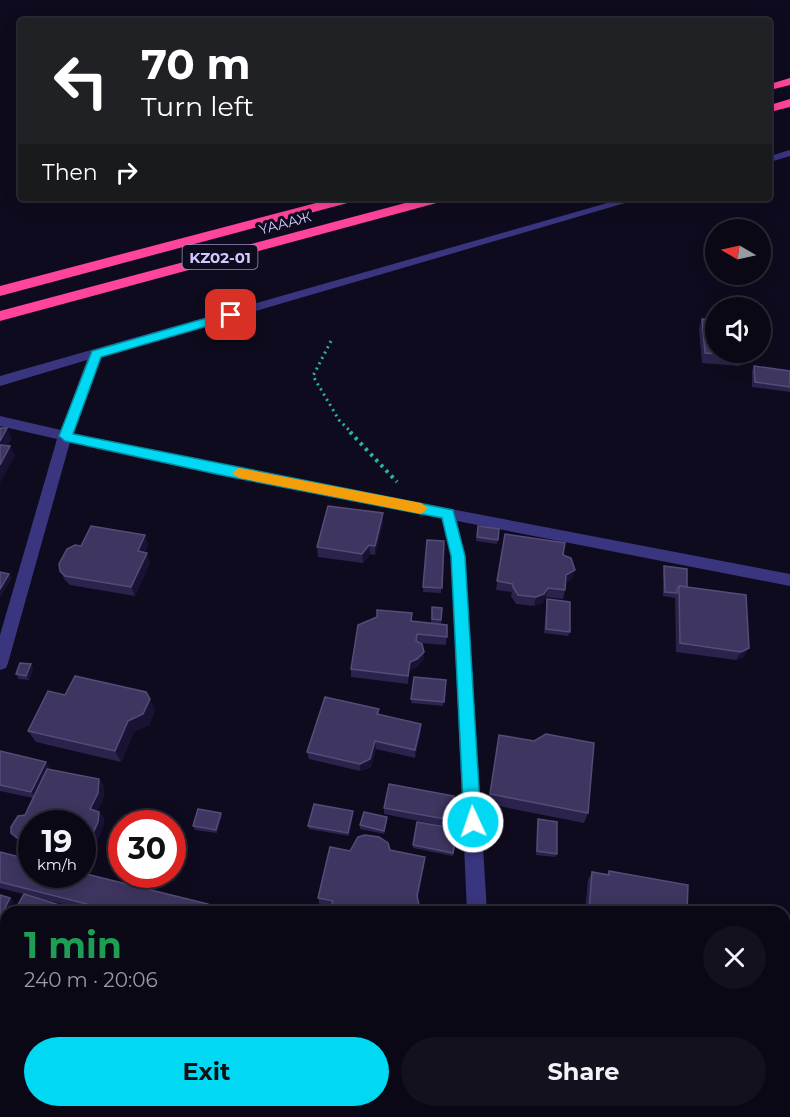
<!DOCTYPE html>
<html lang="en">
<head>
<meta charset="utf-8">
<style>
  body { margin:0; font-family:Montserrat,sans-serif; background:#14111f; color:#f1f3f6; height:100vh; display:flex; flex-direction:column; font-size:22px; white-space:nowrap }
  * { box-sizing:border-box; margin:0 }
  p { font-size:20px; color:#9a9aa1 }
  .icon { flex:none; width:33px; height:33px; fill:none; stroke:currentColor; stroke-width:2; stroke-linecap:round; stroke-linejoin:round }
  .map { position:relative; flex:1; overflow:hidden }
  .sheet { position:absolute; left:0px; top:906px; width:790px; height:212px; display:flex; flex-direction:column; background:#0b0816; border-radius:18px 18px 0 0; box-shadow:0 3px 15px #0003,0 0 0 2px #2b2935 }
  .sheet>* { flex:none }
  .guide { position:absolute; left:18px; top:18px; width:754px; height:183px; border-radius:6px; box-shadow:0 3px 15px #0003,0 0 0 2px #2b2935; background:#202124; color:#fff; overflow:hidden }
  .needle { width:39px; rotate:279deg }
  .tools { position:absolute; left:705px; top:219px; display:grid; gap:12px }
  .tools a { display:grid; place-items:center; width:66px; height:66px; border-radius:50%; background:#0b0816; box-shadow:0 3px 15px #0003,0 0 0 2px #2b2935; font-size:30px }
  .speed { position:absolute; left:18px; top:810px; display:flex; gap:12px; font-size:30px; font-weight:700; text-align:center }
  .speed>* { display:grid; place-content:center; width:78px; height:78px; border-radius:50%; background:#0b0816; box-shadow:0 3px 15px #0003,0 0 0 2px #2b2935; line-height:1 }
  .speed small { font-size:15px; font-weight:400 }
  .speed .limit { border:9px solid #d22; background:#fff; color:#111 }
  .pin { position:absolute; display:grid; place-items:center; width:51px; height:51px; color:#fff; margin:-26px; border-radius:12px; box-shadow:0 3px 9px #0006 }
  .me { position:absolute; width:66px; margin:-33px; rotate:357deg; stroke-linejoin:round; filter:drop-shadow(0 0 4px #0008) }
  .turn { display:flex; align-items:center; gap:21px; height:126px; padding:0 24px; font-size:27px }
  .turn .icon { width:78px; height:78px; stroke-width:2.5 }
  .turn b { display:block; font-size:42px; line-height:51px }
  .then { display:flex; align-items:center; height:57px; padding:0 24px; background:#0003; gap:12px; font-size:22px }
  .round { display:grid; place-items:center; flex:none; width:63px; height:63px; border-radius:32px; background:#14111f }
  .overview { display:flex; align-items:center; justify-content:space-between; height:102px; padding:0 24px }
  h1 { font-size:36px; font-weight:700; line-height:45px; color:#1e9e55 }
  .button { display:flex; gap:12px; margin-top:auto; padding:12px 24px }
  .button a { flex:1; height:69px; border-radius:36px; background:#00d8f4; color:#111; font-size:24px; font-weight:700; line-height:69px; text-align:center }
  .button a+a { background:#14111f; color:#f1f3f6 }
  .map>svg:first-child { display:block }
</style>
</head>
<body>
<div class="map">
<svg width="790" height="1117" viewBox="0 0 790 1117">
  <rect width="100%" height="100%" fill="#0f0b1e"/>
  <g fill="none" stroke-linecap="round" stroke-linejoin="round">
    <path stroke="#2ab2ac" stroke-width="3" stroke-dasharray="2 4" stroke-linecap="butt" d="M331,341L313,376L339,420L352,433"/>
    <path stroke="#2ab2ac" stroke-width="4" stroke-dasharray="3 4.5" stroke-linecap="butt" d="M350,432L397,482"/>
    <g fill="#39357f" fill-rule="evenodd">
      <path d="M790,150V156L770,162V156Z"/>
      <path d="M625,198H642L102,356L73,433L221,465L790,574V586L457,521L465,556L487,912H467L451,556L442,518L221,475L70,442L8,663L6,668L0,670V635L57,439L0,426V416L61,430L87,360L0,386V376Z"/>
    </g>
    <g fill="#ff449b" fill-rule="evenodd">
      <path d="M790,78V85L770,90V84Z"/>
      <path d="M790,99V107L770,112V105Z"/>
      <path d="M335,198H357L355,201L0,296V286Z"/>
      <path d="M424,198H446L444,201L0,321V311Z"/>
    </g>
  </g>
  <g fill="#2c234d">
    <path d="M702,319L750,353L746,363H741L740,366L702,363L699,329Z"/>
    <path d="M754,366L790,371V392L752,387V371Z"/>
    <path d="M383,513V523L375,555L370,554L363,563L318,557L317,547Z"/>
    <path d="M478,526L499,529L497,544L476,541Z"/>
    <path d="M505,534L563,555L572,579L565,583V590L563,599L546,597L542,603L534,606L516,604L511,596L512,592L496,590Z"/>
    <path d="M145,535L148,545L145,552L150,562L135,596L70,585L65,580L60,571Z"/>
    <path d="M427,540L444,541L441,593L423,592Z"/>
    <path d="M664,566L687,587L746,595L744,657L736,660L676,652L675,598L663,596V571Z"/>
    <path d="M547,599L570,632L568,636L544,633Z"/>
    <path d="M432,607L442,608L441,624L447,625L446,645L420,643L424,652L423,660L416,668L409,670L408,684L351,677V669L377,617L431,623Z"/>
    <path d="M31,664L33,669L29,680L19,679L16,674Z"/>
    <path d="M414,677L446,680L443,706L411,703Z"/>
    <path d="M65,695L155,710L149,725L134,732L121,762L36,742L28,731Z"/>
    <path d="M379,709V714L421,731L415,758L376,749L371,767L360,771L309,759L307,752Z"/>
    <path d="M499,735L588,813L584,823L488,804Z"/>
    <path d="M0,751L51,770L99,779L104,786L103,800L97,811L99,812L104,818L103,828L98,839L84,846L32,824V856H29L23,849L22,843L11,833L25,815L33,798L0,791Z"/>
    <path d="M454,796L449,827L384,814V808Z"/>
    <path d="M221,813L222,816L217,833L195,830L193,826Z"/>
    <path d="M353,815L349,836L309,829L308,826Z"/>
    <path d="M538,819L557,854L555,857L536,855L537,823Z"/>
    <path d="M387,821L384,834L360,829V825Z"/>
    <path d="M458,829L453,856L413,848V845Z"/>
    <path d="M390,850L424,866L418,899L331,909L320,906L318,898L350,851Z"/>
    <path d="M0,852L208,904L213,912H93L0,888Z"/>
    <path d="M609,871L687,912H585L588,880L592,872L607,874Z"/>
    <path d="M0,895L10,898L13,901L8,912H6V991L0,989Z"/>
    <rect x="570" y="1112" width="77" height="5"/>
  </g>
  <g fill="#191232">
    <path d="M7,428L12,438L3,454L0,448V441Z"/>
    <path d="M10,446L15,456L0,483V465Z"/>
    <path d="M383,513V523L375,555V546Z"/>
    <path d="M145,535L148,545L141,560L138,551Z"/>
    <path d="M369,545L370,554L363,563L362,554Z"/>
    <path d="M147,553L150,562L135,596L131,587Z"/>
    <path d="M575,570L572,579L563,584L566,575Z"/>
    <path d="M9,574L12,578L0,598V589Z"/>
    <path d="M548,588L546,597L542,603L534,606L536,597Z"/>
    <path d="M749,648L744,657L736,660L741,652Z"/>
    <path d="M424,652L423,660L416,668L409,670L408,684L410,662Z"/>
    <path d="M31,664L33,669L29,680L26,676Z"/>
    <path d="M150,699L155,710L149,725L134,732L121,762L115,751L128,721Z"/>
    <path d="M421,724V731L415,758V750Z"/>
    <path d="M375,741L376,749L371,767L360,771V764Z"/>
    <path d="M46,762L51,770L37,799L31,792Z"/>
    <path d="M99,779L104,786L103,800L95,816L90,809Z"/>
    <path d="M353,811V815L349,836L348,833Z"/>
    <path d="M99,812L104,818L103,828L98,839L84,846L82,850V838Z"/>
    <path d="M221,813L222,816L217,833L216,830Z"/>
    <path d="M425,857L424,866L417,905V896Z"/>
    <path d="M10,898L13,901L8,912H6V916L0,927V918Z"/>
    <path d="M208,904L213,912H206Z"/>
  </g>
  <g fill="#3e3560" stroke="#554c79" stroke-width="1.5">
    <path d="M702,319L716,320V352H749L750,353H744V356L705,353Z"/>
    <path d="M754,366L790,371V387L755,382Z"/>
    <path d="M0,428H7L0,441Z"/>
    <path d="M0,445L10,446L0,465Z"/>
    <path d="M328,506L383,513L375,546L369,545L362,554L317,547Z"/>
    <path d="M91,526L145,535L138,551L147,553L131,587L65,576L60,571L59,564L67,549L75,545L81,546Z"/>
    <path d="M478,526L499,529L498,540L477,537Z"/>
    <path d="M505,534L565,543L563,555L571,558L575,570L566,575L565,590L548,588L544,594L536,597L518,595L513,587V584L497,581Z"/>
    <path d="M427,540L444,541L442,588L423,587Z"/>
    <path d="M664,566L687,569V587L679,586L677,590V593L665,592Z"/>
    <path d="M0,572L9,574L0,589Z"/>
    <path d="M679,586L746,595L749,648L741,652L680,643Z"/>
    <path d="M547,599L570,602V632L546,629Z"/>
    <path d="M432,607L442,608L441,620L432,619Z"/>
    <path d="M377,610L412,613L411,621L447,625V637L417,634L416,641L422,644L424,652L417,659L410,662L408,676L351,669L358,625L377,617Z"/>
    <path d="M20,663L31,664L26,676L16,674Z"/>
    <path d="M75,676L146,692L150,699L143,714L128,721L115,751L28,731L48,691L65,695Z"/>
    <path d="M414,677L446,680L444,702L411,699Z"/>
    <path d="M325,697L379,709L377,714L421,724L415,750L375,741L370,759L360,764L307,752Z"/>
    <path d="M546,734L594,743L588,813L490,794L499,735L534,741Z"/>
    <path d="M0,751L46,762L31,792L0,785Z"/>
    <path d="M47,769L99,779L98,793L90,809L99,812L98,822L93,833L82,838V824H32V851L23,849L22,842L11,833V827L18,816L25,815Z"/>
    <path d="M389,784L454,796L450,820L384,808Z"/>
    <path d="M314,804L353,811L348,833L308,826Z"/>
    <path d="M198,809L221,813L216,830L193,826Z"/>
    <path d="M364,812L387,817L384,831L360,825Z"/>
    <path d="M538,819L557,822V854L537,851Z"/>
    <path d="M417,822L458,829L453,853L413,845Z"/>
    <path d="M365,835L379,837L388,843L390,850L425,857L417,896L419,905L417,912H330L333,901L318,898L330,847L350,851L358,837Z"/>
    <path d="M0,852L32,860V874H82V873L208,904L206,912H118L0,882Z"/>
    <path d="M609,871L688,885L687,912H589L592,872L609,875Z"/>
    <path d="M24,894L82,912H14Z"/>
    <path d="M0,895L10,898L0,918Z"/>
    <path d="M6,913V988L0,986V926Z"/>
    <path d="M501,1112H538L539,1117H501Z"/>
    <rect x="573" y="1112" width="74" height="5"/>
  </g>
  <path fill="#00d8f4" stroke="#008c9f" stroke-width="1.5" d="M231,311L235,313V318L101,357L73,434L453,510L465,556L481,822L478,827L473,830L467,827L464,822L451,556L442,518L221,475L65,441L59,436L92,351Z"/>
  <path fill="#f59e0b" d="M239,468L421,503L428,508L421,514L239,478L232,473Z"/>
  <g text-anchor="middle" dominant-baseline="central" stroke-width="6" stroke-linejoin="round" paint-order="stroke">
    <g font-size="14" fill="#d0c9ff" stroke="#0f0b1e">
      <text transform="translate(285 223) rotate(-15)">ҮАААЖ</text>
    </g>
    <rect fill="#0f0b1e" stroke="#9690bc" stroke-width="1.5" x="182.5" y="245" width="75" height="24" rx="4.5"/>
    <g font-size="15" font-weight="bold" fill="#d0c9ff">
      <text x="220" y="257">KZ02-01</text>
    </g>
  </g>
</svg>
<div class="tools">
<a><svg class="needle" viewBox="-14 -14 28 28"><path d="M0-13l5 13h-10z" fill="#e53935"/><path d="M0 13l5-13h-10z" fill="#9a9aa1"/></svg></a>
<a><svg class="icon" aria-label="sound" viewBox="0 0 24 24"><path d="M4 9h4l5-4v14l-5-4H4zM17 9q2 3 0 6"/></svg></a>
</div>
<div class="speed"><div>19<small>km/h</small></div><div class="limit">30</div></div>
<div class="pin" style="left:231px;top:315px;background:#d93025"><svg class="icon" aria-label="arrive" viewBox="0 0 24 24"><path d="M6 21V4h12l-3 4 3 4H6"/></svg></div>
<svg class="me" style="left:473px;top:822px" viewBox="-20 -20 40 40"><circle r="17" fill="#00d8f4" stroke="#fff" stroke-width="3"/><path d="M0-11L8 9 0 5-8 9z" fill="#fff"/></svg>
<div class="guide">
<div class="turn"><svg class="icon" aria-label="left" viewBox="0 0 24 24"><path d="M17 20v-9H6M10 6l-5 5 5 5"/></svg><div><b>70 m</b>Turn left</div></div>
<div class="then">Then<svg class="icon" aria-label="right" viewBox="0 0 24 24"><path d="M7 20v-9h11M14 6l5 5-5 5"/></svg></div>
</div>
<section class="sheet">
<div class="overview"><div><h1>1 min</h1><p>240 m · 20:06</p></div><a class="round"><svg class="icon" aria-label="close" viewBox="0 0 24 24"><path d="M6 6l12 12M18 6L6 18"/></svg></a></div>
<div class="button"><a>Exit</a><a>Share</a></div>
</section>
</div>
</body>
</html>
